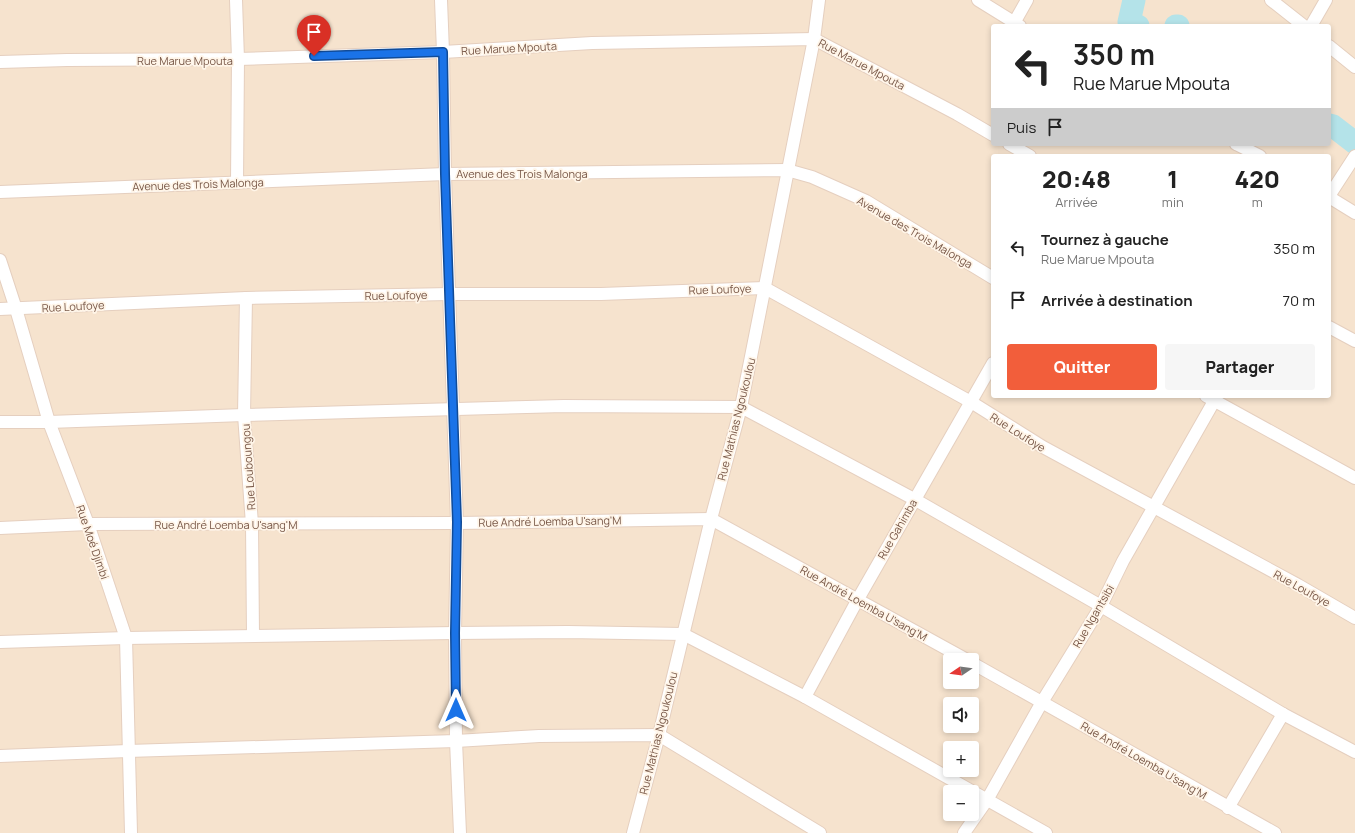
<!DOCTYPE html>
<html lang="fr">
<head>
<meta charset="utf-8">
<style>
  body { margin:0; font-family:Manrope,sans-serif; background:#f6f6f6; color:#222; height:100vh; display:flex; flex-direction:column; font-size:15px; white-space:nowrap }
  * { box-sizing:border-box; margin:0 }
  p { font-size:13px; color:#767676 }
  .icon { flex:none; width:22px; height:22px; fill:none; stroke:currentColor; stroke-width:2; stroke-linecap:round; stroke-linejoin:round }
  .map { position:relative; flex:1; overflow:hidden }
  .details { position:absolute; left:991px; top:154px; width:340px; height:244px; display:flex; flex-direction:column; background:#fff; border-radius:4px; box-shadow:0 2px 6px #0003 }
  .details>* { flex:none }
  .top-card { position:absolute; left:991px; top:24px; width:340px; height:122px; border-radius:4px; box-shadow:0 2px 6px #0003; background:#fff; color:#222; overflow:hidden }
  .needle { width:26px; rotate:257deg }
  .controls { position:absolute; left:943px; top:653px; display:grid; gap:8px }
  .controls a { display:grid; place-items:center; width:36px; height:36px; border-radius:4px; background:#fff; box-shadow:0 2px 6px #0003; font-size:20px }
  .pin { position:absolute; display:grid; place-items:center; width:34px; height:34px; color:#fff; margin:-41px -17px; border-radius:50% 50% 50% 0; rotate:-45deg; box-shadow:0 0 4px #0007 }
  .pin .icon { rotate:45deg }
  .me { position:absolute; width:44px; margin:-22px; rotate:0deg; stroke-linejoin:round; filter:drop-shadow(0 0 3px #0008) }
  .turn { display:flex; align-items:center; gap:14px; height:84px; padding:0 16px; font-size:18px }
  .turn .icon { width:52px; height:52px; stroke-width:2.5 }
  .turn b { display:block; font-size:28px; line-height:34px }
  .then { display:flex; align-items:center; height:38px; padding:0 16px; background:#0003; gap:8px; font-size:15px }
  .eta { display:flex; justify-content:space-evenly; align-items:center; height:68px; text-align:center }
  .eta b { font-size:24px; font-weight:800; line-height:28px }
  .action { display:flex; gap:8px; margin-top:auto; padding:8px 16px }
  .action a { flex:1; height:46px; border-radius:4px; background:#f25e3b; color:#fff; font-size:16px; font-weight:800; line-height:46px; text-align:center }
  .action a+a { background:#f6f6f6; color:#222 }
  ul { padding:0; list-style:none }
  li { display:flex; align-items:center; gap:12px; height:52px; padding:0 16px }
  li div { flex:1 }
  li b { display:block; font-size:15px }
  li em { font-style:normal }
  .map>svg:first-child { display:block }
</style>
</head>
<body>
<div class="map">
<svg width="1355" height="833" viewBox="0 0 1355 833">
  <rect width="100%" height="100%" fill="#fef2e0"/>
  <path fill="#f6e3ce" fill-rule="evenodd" d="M0,0H1355V833H0ZM993,26H1329V144H993ZM993,156H1329V396H993ZM950,660H972V682H950ZM950,704H972V726H950ZM950,748H972V770H950ZM950,792H972V814H950Z"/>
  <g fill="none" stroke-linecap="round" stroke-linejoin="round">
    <g stroke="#b4e3e9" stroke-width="23">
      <path d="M1134,0L1129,22L1138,26"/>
      <path d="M1176,26H1178"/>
      <path d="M1329,125L1333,126L1355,143"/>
    </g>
    <g stroke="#e5cfbf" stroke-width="14">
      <g id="street">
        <path d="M236,0L238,59L237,183"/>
        <path d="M441,0L443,52L445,174L457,523L455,633L456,741L460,833"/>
        <path d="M978,0L1020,26"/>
        <path d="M1271,0L1304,26"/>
        <path d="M1014,23L1027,0"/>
        <path d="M1311,26L1326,0"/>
        <path d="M1329,46L1355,67"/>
        <path d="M0,62L67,60L238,59L443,52L592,43L814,39L957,114L993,135"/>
        <path d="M1009,144L1030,156"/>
        <path d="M1236,144L1260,156"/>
        <path d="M0,192L445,174L787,170L812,177L866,201L993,278"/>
        <path d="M1329,196L1355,156"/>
        <path d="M1329,197L1355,213"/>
        <path d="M0,260L16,309L49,422L88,524L126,638L131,833"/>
        <path d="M246,298L244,415L252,524L253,636"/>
        <path d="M0,309L246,298L450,294H601L765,288L971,402L1043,447L1298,585L1355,618"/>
        <path d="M1329,327L1355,341"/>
        <path d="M1206,396L1355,478"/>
        <path d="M0,422H49L244,415L564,406L741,407L914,499L1101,606L1283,714L1355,752"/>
        <path d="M0,528L88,524L457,523L711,519L967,660"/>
        <path d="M0,642L126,638L455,633L568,632L683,634L805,697L1046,833"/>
        <path d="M972,663L1275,833"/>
        <path d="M805,697L858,599L993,363"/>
        <path d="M0,756L128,751L456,741L539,736L659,735L820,833"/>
        <path d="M1228,808L1283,714"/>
        <path d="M633,833L659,735L711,519L741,407L814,39L819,0"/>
        <path d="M964,833L987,800L1042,702L1101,606L1123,561L1217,396"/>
      </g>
    </g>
    <use href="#street" stroke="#fff" stroke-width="12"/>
  </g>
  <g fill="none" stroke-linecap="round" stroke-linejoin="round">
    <g stroke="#114b97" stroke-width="10">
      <path id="route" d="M314,56L443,52L445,174L457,522L455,633L456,710"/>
    </g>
    <use href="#route" stroke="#1a73e8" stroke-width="7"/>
  </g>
  <g text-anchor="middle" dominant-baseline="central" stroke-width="3.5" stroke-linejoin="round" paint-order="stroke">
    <g font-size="11" fill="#775646" stroke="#fff5e8">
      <text transform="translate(509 48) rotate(-3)">Rue Marue Mpouta</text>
      <text x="185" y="60">Rue Marue Mpouta</text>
      <text transform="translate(862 64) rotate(28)">Rue Marue Mpouta</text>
      <text x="522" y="173">Avenue des Trois Malonga</text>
      <text transform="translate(198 184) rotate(-2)">Avenue des Trois Malonga</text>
      <text transform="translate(915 232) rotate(30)">Avenue des Trois Malonga</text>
      <text transform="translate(720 289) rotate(-2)">Rue Loufoye</text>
      <text transform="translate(396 295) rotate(-1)">Rue Loufoye</text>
      <text transform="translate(73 306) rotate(-3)">Rue Loufoye</text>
      <text transform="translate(736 419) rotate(-76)">Rue Mathias Ngoukoulou</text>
      <text transform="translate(1018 432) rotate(32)">Rue Loufoye</text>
      <text transform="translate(248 467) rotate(-94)">Rue Louboungou</text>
      <text transform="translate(550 521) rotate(-1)">Rue André Loemba U'sang'M</text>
      <text x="226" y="524">Rue André Loemba U'sang'M</text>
      <text transform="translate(897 529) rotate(-60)">Rue Gahimba</text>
      <text transform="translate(93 542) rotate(71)">Rue Moé Djimbi</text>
      <text transform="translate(1302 588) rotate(29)">Rue Loufoye</text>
      <text transform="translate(864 603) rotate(29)">Rue André Loemba U'sang'M</text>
      <text transform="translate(1093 616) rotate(-60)">Rue Ngantsibi</text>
      <text transform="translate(658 733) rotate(-76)">Rue Mathias Ngoukoulou</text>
      <text transform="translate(1144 760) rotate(30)">Rue André Loemba U'sang'M</text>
    </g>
  </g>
</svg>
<div class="controls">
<a><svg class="needle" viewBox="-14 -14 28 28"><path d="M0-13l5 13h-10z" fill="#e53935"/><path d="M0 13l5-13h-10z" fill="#767676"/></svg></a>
<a><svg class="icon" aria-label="sound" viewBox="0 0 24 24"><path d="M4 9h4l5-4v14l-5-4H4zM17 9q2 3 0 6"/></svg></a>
<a>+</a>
<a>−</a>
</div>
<div class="pin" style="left:314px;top:56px;background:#d93025"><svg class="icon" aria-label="arrive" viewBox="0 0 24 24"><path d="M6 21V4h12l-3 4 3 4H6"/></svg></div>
<svg class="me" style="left:456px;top:710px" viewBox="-20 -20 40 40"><path d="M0-17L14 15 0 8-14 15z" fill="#1a73e8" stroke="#fff" stroke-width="4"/></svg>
<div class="top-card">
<div class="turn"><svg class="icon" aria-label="left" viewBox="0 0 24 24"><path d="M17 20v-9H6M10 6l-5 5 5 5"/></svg><div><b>350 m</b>Rue Marue Mpouta</div></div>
<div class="then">Puis<svg class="icon" aria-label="arrive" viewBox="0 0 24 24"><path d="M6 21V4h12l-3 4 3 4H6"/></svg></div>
</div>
<section class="details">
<div class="eta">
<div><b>20:48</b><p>Arrivée</p></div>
<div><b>1</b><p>min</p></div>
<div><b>420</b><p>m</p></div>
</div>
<ul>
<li><svg class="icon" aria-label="left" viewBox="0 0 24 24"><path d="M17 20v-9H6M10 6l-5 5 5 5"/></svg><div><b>Tournez à gauche</b><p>Rue Marue Mpouta</p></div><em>350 m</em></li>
<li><svg class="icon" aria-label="arrive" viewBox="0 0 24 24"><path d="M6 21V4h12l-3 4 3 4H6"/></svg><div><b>Arrivée à destination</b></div><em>70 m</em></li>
</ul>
<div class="action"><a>Quitter</a><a>Partager</a></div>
</section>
</div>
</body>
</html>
